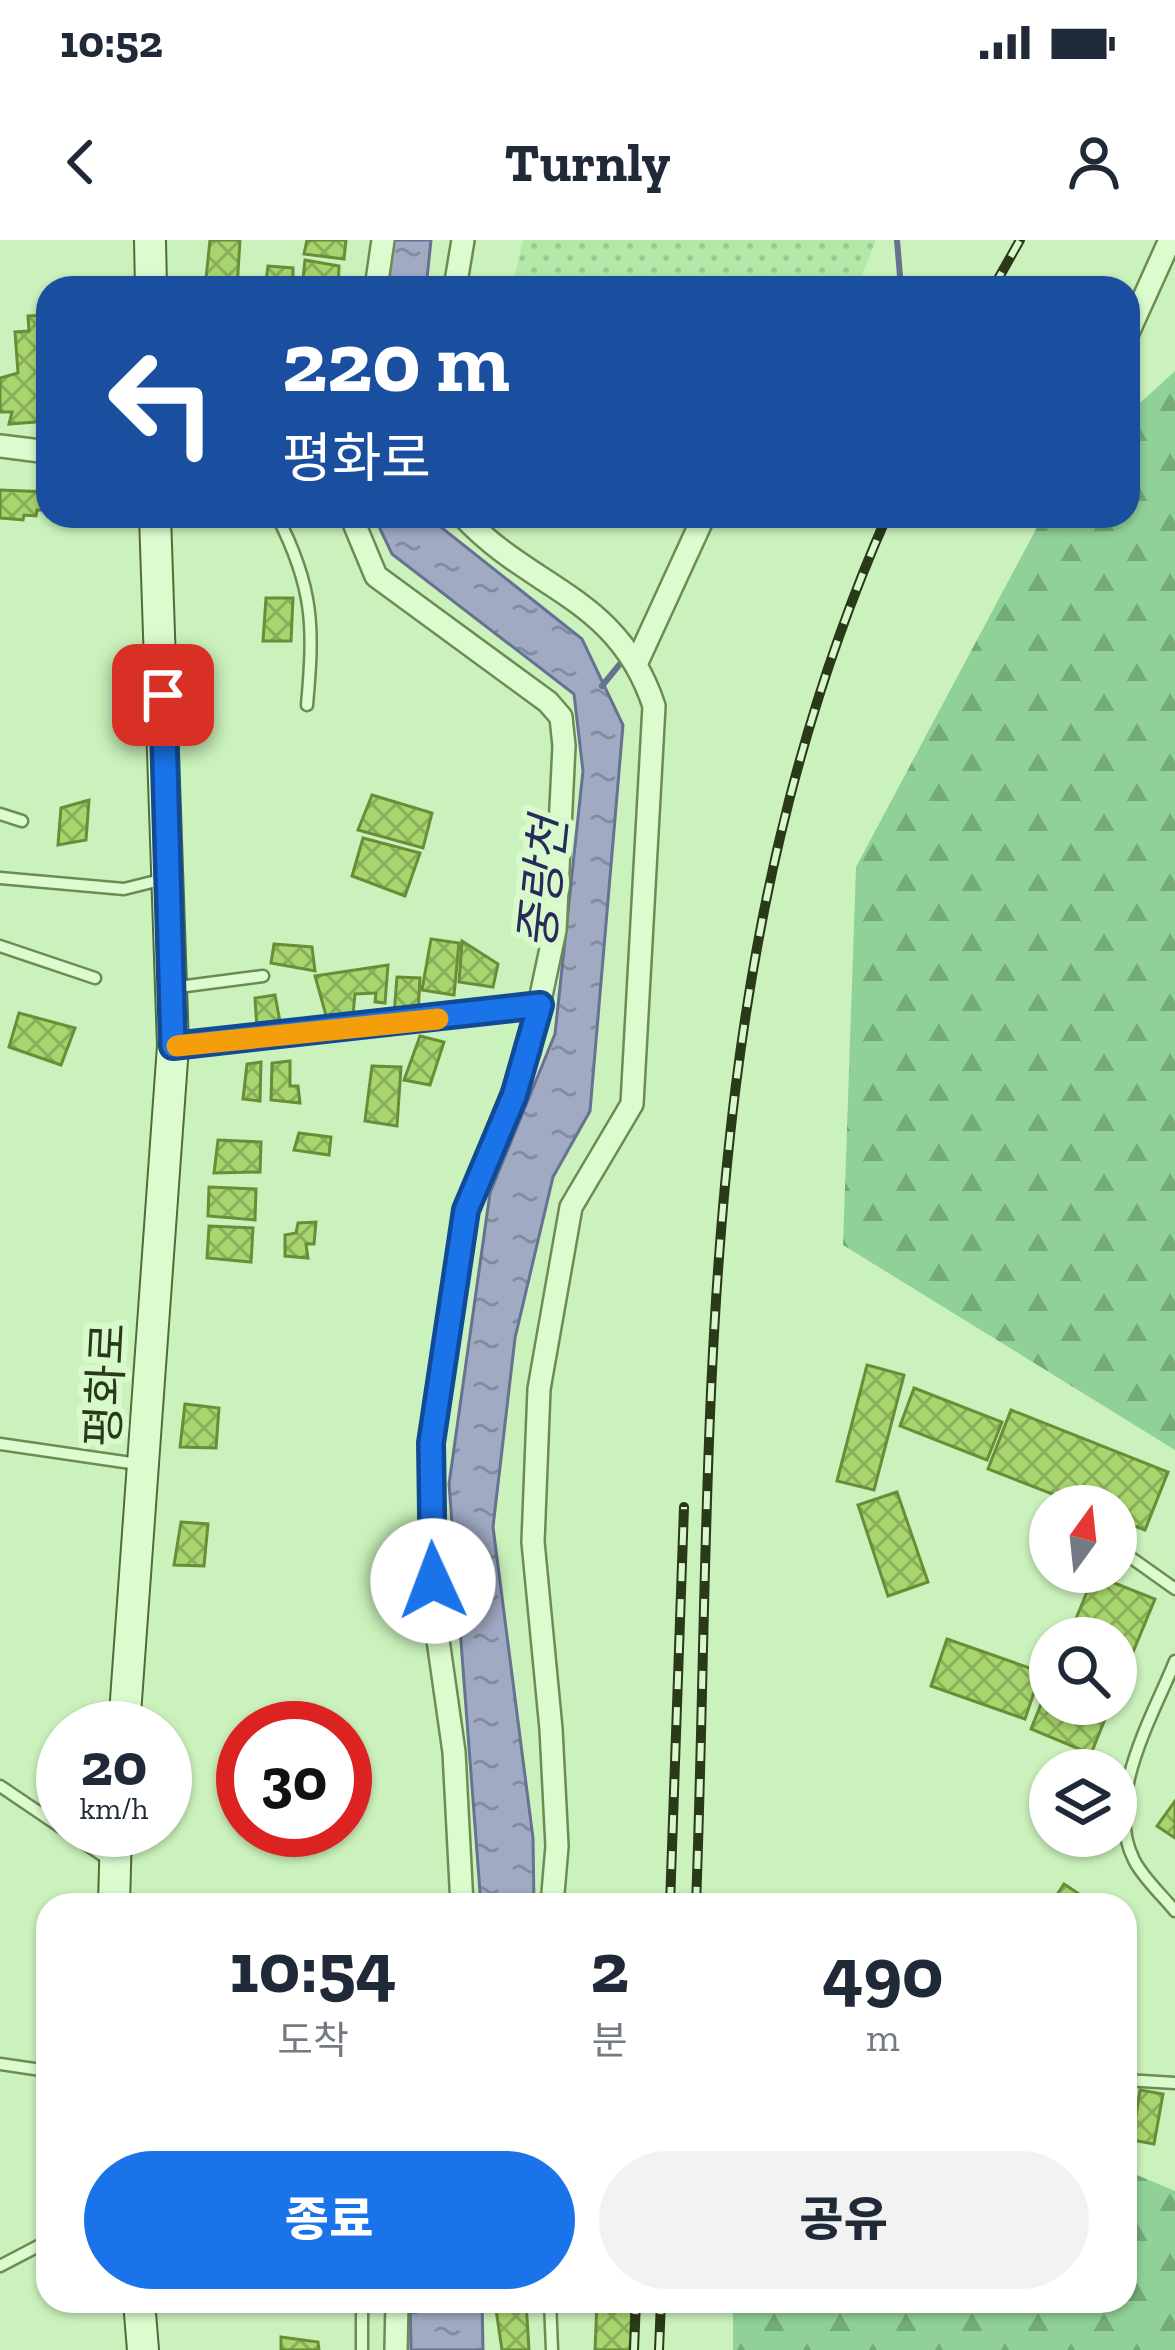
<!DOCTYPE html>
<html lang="ko">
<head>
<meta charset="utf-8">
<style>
  body { margin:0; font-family:"Zilla Slab","Noto Sans KR",serif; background:#f2f2f3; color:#1f2937; height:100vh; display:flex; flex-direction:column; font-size:45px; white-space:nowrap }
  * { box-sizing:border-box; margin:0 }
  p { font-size:39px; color:#747a83 }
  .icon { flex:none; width:66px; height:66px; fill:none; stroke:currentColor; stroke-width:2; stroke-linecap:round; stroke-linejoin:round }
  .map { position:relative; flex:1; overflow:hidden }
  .panel { position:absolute; left:36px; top:1653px; width:1101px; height:420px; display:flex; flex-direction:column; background:#fff; border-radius:36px; box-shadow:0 3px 9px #0004 }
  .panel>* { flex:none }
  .hud { position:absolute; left:36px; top:36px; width:1104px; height:252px; border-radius:36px; box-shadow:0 3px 9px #0004; background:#1a4fa0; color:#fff; overflow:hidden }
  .needle { width:78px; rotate:15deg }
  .buttons { position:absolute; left:1029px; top:1245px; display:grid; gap:24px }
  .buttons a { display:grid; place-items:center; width:108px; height:108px; border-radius:50%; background:#fff; box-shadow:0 3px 9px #0004; font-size:60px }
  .speed { position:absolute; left:36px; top:1461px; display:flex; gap:24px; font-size:60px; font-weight:700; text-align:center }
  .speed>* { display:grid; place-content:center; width:156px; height:156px; border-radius:50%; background:#fff; box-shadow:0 3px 9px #0004; line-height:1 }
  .speed small { font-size:30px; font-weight:400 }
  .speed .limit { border:18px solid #d22; background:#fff; color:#111 }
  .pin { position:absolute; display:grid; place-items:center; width:102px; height:102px; color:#fff; margin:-51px; border-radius:24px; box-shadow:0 6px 18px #0006 }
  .me { position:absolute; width:132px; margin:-66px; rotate:358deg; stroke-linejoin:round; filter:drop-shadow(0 0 9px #0008) }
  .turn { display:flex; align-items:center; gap:42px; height:252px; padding:0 48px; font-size:54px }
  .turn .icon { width:156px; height:156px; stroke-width:2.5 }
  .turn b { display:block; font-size:84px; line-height:102px }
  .eta { display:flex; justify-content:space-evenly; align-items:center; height:204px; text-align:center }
  .eta b { font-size:72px; font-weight:800; line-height:84px }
  .primary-button { display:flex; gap:24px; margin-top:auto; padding:24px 48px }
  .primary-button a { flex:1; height:138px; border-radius:72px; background:#1a73e8; color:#fff; font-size:48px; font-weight:800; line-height:138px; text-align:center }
  .primary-button a+a { background:#f2f2f3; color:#1f2937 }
  .status { display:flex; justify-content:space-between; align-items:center; height:84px; padding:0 60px; background:#fff; direction:ltr }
  .status svg { height:33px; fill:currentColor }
  header { display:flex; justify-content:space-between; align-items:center; height:156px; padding:0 48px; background:#fff; font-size:54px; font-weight:800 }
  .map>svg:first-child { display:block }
</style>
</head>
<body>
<div class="status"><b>10:52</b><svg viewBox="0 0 49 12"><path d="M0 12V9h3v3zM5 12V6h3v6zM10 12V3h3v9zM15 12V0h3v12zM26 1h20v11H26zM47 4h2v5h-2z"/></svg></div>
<header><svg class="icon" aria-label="back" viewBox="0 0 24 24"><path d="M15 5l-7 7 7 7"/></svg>Turnly<svg class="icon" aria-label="person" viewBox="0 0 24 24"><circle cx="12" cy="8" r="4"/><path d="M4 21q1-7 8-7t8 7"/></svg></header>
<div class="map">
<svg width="1175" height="2110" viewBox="0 0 1175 2110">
  <defs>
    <pattern id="farmland-dots" width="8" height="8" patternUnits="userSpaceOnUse" patternTransform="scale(3)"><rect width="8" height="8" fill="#b2e9a9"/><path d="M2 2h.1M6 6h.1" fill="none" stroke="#99c991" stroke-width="1.8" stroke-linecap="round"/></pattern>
    <pattern id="forest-firs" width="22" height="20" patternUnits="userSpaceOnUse" patternTransform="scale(3)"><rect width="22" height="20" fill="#8fd198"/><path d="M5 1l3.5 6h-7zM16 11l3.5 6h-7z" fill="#75ab7b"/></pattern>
    <pattern id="water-ripples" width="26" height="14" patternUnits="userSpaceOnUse" patternTransform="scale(3)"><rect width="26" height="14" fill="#a0aac3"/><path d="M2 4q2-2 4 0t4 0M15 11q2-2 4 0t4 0" fill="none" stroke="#838b9e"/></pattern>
    <pattern id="building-cross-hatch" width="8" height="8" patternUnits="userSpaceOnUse" patternTransform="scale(3)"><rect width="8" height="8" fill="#a8d56d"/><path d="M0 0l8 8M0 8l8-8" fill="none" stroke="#89ae59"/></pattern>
  </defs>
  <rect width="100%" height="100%" fill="#cbf2bc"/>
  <path fill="url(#farmland-dots)" d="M523,0H876L857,48H512Z"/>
  <g fill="url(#forest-firs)">
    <path d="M1175,131V1210L843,1005L856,627L1043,276H1128V174Z"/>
    <path d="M1125,1930L1175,1951V2110H733V2061H1125Z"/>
  </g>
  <g fill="url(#water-ripples)" stroke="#677191" stroke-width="3">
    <path d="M393,0H431L426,48H384Z"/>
    <path d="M374,276H427L582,399L623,485L590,871L553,937L515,1098L493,1287L533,1598L534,1665H481L449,1244L490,953L555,794L583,531L574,454L392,314Z"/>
    <path d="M410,2061H482L483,2110H411Z"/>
  </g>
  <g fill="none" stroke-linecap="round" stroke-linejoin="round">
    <g stroke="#677191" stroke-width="6">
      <path d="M897,0L901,48"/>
      <path d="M602,446L624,419"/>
    </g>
  </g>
  <g fill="url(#building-cross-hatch)" stroke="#698e37" stroke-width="3">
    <path d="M210,0H240L237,48H205Z"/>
    <path d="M307,0H346L344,19L304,14Z"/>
    <path d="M305,20L339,26L338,48H302Z"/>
    <path d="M268,26L293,28V48H265Z"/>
    <path d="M48,75V181L9,184L12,172H0V138L18,133L15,92L29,91L28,76Z"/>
    <path d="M0,250L48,252V270H37L36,276L24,275L23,280L0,278Z"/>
    <path d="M266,358H293L291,401H263Z"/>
    <path d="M372,555L432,573L423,608L358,590Z"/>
    <path d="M89,560L86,600L58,605L61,568Z"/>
    <path d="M363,598L420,613L405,656L352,636Z"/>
    <path d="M431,699L459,703L454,755L422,750Z"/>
    <path d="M462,701L498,724L493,747L459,742Z"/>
    <path d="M274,704L312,707L315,731L271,723Z"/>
    <path d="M388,725L385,763L375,762L376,753L355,754L353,774L327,779L315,736Z"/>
    <path d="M397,737L420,738L418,774L394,775Z"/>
    <path d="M275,755L281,787L257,790L255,758Z"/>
    <path d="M19,773L75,788L61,825L9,807Z"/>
    <path d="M420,796L444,802L430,845L404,840Z"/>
    <path d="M290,821V846H298L300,863L271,860L272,823Z"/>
    <path d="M261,822L260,861L243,859L247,824Z"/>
    <path d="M372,826L401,827L397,886L365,881Z"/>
    <path d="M299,893L331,897L329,915L294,910Z"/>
    <path d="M218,900L261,902L260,932L214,933Z"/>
    <path d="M209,947L256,949L255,980L208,976Z"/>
    <path d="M316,982L314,1004H306L308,1018L285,1016V995L296,993L298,983Z"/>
    <path d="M209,986L253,988L251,1022L207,1018Z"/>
    <path d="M867,1125L904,1135L874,1250L837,1241Z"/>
    <path d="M914,1148L1002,1182L987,1220L900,1186Z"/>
    <path d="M185,1164L219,1168L216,1208L180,1207Z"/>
    <path d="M1011,1170L1168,1232L1145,1290L1116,1279V1266H1083L988,1229Z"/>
    <path d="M897,1252L928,1342L888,1356L858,1265Z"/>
    <path d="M181,1282L208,1284L204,1326L174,1325Z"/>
    <path d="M1094,1335L1155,1359L1116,1453V1398H1068Z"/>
    <path d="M947,1399L1041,1432L1025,1479L931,1446Z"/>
    <path d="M1050,1442V1464H1111L1091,1514L1031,1489Z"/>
    <path d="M1175,1561V1598L1157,1586Z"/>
    <path d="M1064,1644L1094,1664L1095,1665H1050Z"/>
    <path d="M1140,1850L1163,1854L1154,1904L1132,1900Z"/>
    <path d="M526,2061L529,2110H502L495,2063Z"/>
    <path d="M597,2061H632L630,2110H595Z"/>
    <path d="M281,2097L318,2102L319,2110H281Z"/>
  </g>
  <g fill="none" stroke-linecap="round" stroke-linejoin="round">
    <g stroke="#6d8c54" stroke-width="15">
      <g id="lane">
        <path d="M277,276C314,348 314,387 307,465"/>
        <path d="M0,574L22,581"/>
        <path d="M0,638L124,649L164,639"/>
        <path d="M0,706L95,738"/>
        <path d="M171,748L263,736"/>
        <path d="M0,1204L138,1224"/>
        <path d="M1116,1307L1175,1349"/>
        <path d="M1175,1421C1153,1476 1103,1559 1134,1620C1143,1638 1162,1655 1175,1671"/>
        <path d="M0,1546L111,1621"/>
        <path d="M0,1824L48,1831"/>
        <path d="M1125,1840L1175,1843"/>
        <path d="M0,2026L48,2001"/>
        <path d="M362,2061V2110"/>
        <path d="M550,2061L552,2110"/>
      </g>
    </g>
    <g stroke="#6d8c54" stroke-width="26">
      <g id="street">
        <path d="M376,48L383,0"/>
        <path d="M455,48L463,0"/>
        <path d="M1128,93L1170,0"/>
        <path d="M0,206L48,212"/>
        <path d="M351,276L376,336L548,462L561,477L564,506L555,690L529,812L466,970L431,1203L435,1379L454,1512L462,1665"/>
        <path d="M463,276C531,350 618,356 654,466L632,864L571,967L539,1149L533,1302L551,1489L557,1606L552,1665"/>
        <path d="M637,422L704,276"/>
        <path d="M173,806L540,765"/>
        <path d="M396,2110L397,2061"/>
      </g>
    </g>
    <g stroke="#516d37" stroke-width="34">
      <g id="secondary">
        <path d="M150,0L151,48"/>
        <path d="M124,1488L173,806L155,276"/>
        <path d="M114,1665L116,1590"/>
        <path d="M139,2061L143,2110"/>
      </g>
    </g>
    <use href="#lane" stroke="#dcfcd0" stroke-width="10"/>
    <use href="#street" stroke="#dcfcd0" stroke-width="21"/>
    <use href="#secondary" stroke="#dcfcd0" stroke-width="30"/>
    <g stroke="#2a391a" stroke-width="10">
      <g id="rail">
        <path d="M993,48L1020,0"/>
        <path d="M670,1665L684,1267"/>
        <path d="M696,1665C714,1185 688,727 887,276"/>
        <path d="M634,2110L636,2061"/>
        <path d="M659,2110L661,2061"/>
      </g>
    </g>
    <use href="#rail" stroke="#d8f9cc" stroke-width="6" stroke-dasharray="18" stroke-linecap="butt"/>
  </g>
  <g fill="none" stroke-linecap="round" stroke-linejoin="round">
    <g stroke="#114b97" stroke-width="30">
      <path id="route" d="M163,455L173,806L540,765L514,856L466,970L431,1203L433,1341"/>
    </g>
    <use href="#route" stroke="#1a73e8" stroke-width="21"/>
    <path stroke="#f59e0b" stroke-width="21" d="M177,806L438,779"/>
  </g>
  <g text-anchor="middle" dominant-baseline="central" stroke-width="12" stroke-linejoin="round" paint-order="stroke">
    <g font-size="45" fill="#2a391a" stroke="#d8f9cc">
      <text transform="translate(106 1145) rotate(-87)">평화로</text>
    </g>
    <g font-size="48" font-style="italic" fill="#282a5b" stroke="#d8f9cc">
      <text transform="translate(543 643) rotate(-84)">중랑천</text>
    </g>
  </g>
</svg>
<div class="buttons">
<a><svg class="needle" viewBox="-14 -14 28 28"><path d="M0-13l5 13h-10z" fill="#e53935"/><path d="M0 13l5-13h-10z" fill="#747a83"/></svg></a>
<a><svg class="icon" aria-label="search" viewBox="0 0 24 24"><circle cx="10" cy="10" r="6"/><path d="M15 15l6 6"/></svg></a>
<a><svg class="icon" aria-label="layers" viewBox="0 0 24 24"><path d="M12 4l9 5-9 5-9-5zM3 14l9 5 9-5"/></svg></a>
</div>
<div class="speed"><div>20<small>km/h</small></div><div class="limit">30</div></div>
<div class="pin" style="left:163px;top:455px;background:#d93025"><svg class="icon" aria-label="arrive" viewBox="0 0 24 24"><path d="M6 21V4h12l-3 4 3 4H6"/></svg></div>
<svg class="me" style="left:433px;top:1341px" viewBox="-20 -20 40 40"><circle r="19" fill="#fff"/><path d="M0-13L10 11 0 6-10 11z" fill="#1a73e8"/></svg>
<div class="hud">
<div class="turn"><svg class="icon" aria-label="left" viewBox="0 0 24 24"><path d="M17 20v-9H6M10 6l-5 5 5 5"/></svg><div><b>220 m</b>평화로</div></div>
</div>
<section class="panel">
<div class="eta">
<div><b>10:54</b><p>도착</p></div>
<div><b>2</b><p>분</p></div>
<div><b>490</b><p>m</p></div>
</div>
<div class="primary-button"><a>종료</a><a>공유</a></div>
</section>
</div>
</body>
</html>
